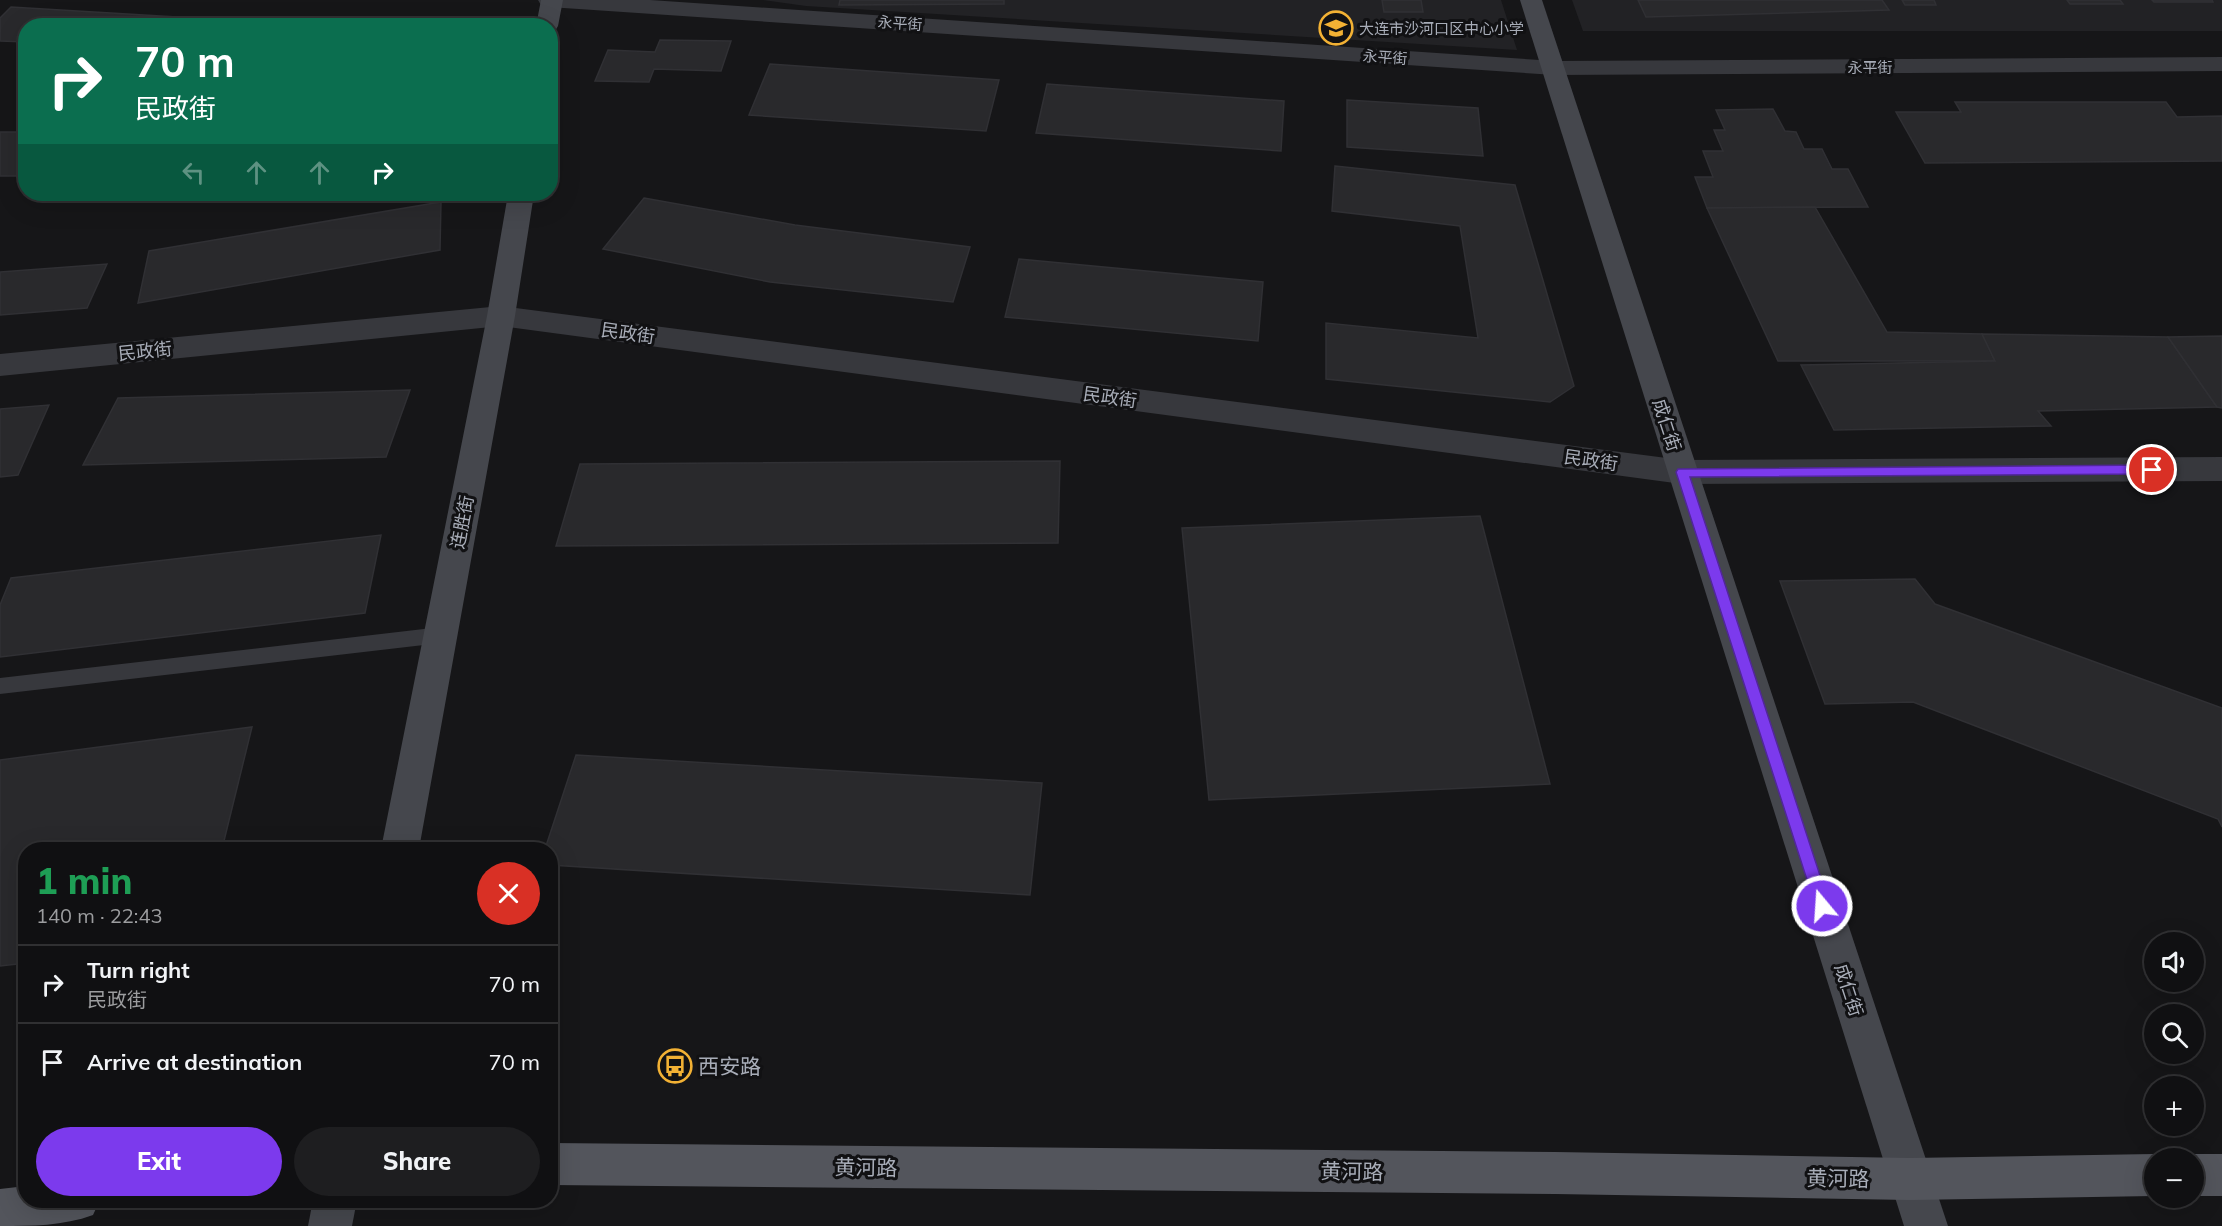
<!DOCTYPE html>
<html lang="en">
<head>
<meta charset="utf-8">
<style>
  body { margin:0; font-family:Mulish,"Noto Sans SC",sans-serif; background:#1e1e20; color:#f1f3f6; height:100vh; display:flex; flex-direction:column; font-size:22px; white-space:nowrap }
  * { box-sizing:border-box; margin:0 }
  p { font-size:20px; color:#9c9d9f }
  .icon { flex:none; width:33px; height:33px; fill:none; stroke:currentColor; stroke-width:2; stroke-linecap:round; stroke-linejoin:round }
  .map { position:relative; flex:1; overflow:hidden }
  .panel { position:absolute; left:18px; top:842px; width:540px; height:366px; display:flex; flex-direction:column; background:#101012; border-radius:24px; box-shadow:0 6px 24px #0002,0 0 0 2px #303032 }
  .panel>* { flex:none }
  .banner { position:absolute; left:18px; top:18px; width:540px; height:183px; border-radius:24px; box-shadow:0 6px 24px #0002,0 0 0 2px #303032; background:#0b6e4f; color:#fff; overflow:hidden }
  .fabs { position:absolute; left:2144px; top:932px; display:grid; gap:12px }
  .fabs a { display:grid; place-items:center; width:60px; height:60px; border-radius:50%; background:#101012; box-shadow:0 6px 24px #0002,0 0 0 2px #303032; font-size:30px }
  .pin { position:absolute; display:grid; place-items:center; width:51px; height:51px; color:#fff; margin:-26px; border:3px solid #fff; border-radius:50%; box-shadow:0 2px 6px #0007 }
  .me { position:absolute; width:66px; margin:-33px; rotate:342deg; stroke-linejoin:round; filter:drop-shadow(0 0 4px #0008) }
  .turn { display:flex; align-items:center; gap:21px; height:126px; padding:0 18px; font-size:27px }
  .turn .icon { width:78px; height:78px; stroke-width:2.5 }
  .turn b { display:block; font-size:42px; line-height:51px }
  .lanes { display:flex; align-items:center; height:57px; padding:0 18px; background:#0003; justify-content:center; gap:30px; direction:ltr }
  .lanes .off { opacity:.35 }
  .round { display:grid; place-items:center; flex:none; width:63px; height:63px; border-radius:32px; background:#1e1e20 }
  .summary { display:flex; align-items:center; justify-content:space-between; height:102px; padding:0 18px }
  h1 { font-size:36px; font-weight:800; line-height:45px; color:#1e9e55 }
  .button { display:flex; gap:12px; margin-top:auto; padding:12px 18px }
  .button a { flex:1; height:69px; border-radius:36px; background:#7c3aed; color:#fff; font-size:24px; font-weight:800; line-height:69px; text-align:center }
  .button a+a { background:#1e1e20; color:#f1f3f6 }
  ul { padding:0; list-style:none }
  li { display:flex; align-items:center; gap:18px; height:78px; padding:0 18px; border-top:2px solid #303032 }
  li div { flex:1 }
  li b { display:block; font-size:22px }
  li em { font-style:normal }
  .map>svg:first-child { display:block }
</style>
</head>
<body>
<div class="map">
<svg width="2222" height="1226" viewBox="0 0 2222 1226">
  <rect width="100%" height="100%" fill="#161618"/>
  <g fill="#222225">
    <path d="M763,0H1501L1517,50L806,6Z"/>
    <path d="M1572,0H2222V31H1583Z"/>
  </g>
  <g fill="#29292c" stroke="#303034" stroke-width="1.5">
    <path d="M840,0H1004V4L839,5Z"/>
    <path d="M1382,0H1421L1423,12H1384Z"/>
    <path d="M1638,0H1882L1889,10L1646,17Z"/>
    <path d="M1902,0H1934L1936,5H1905Z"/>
    <path d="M2067,0H2120L2123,4H2070Z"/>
    <path d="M2152,0H2212L2213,2H2154Z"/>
    <path d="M11,7L226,20L221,26H26V42L0,41V18Z"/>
    <path d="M660,40L731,41L721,71L654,69L649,82L595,81L608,50L655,52Z"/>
    <path d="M770,64L999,80L986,131L749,115Z"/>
    <path d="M1047,84L1284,101L1281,151L1036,133Z"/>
    <path d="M1347,100L1478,108L1483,156L1347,147Z"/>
    <path d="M1955,102H2166L2177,117L2222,116V161L1925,163L1896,112H1961Z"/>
    <path d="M1773,109L1785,131L1796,132L1804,149H1822L1832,169H1848L1868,207L1707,208L1695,177H1713L1703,151H1723L1714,130H1725L1716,110Z"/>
    <rect x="0" y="132" width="26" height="44"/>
    <path d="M1335,166L1515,185L1574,386L1550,402L1326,379V323L1478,338L1460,226L1332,211Z"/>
    <path d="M644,198L795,225L970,247L953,302L770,282L603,249Z"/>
    <path d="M441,202L440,250L138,303L149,251Z"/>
    <path d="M1815,207L1887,332L1982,334L1995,361H1778L1707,208Z"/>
    <path d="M1019,259L1263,282L1258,341L1005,317Z"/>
    <path d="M107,264L87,308L0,315V272Z"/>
    <path d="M1982,334L2168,337L2217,407L2038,411L2051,426L1834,430L1801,365L1995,361Z"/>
    <path d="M2222,336V408L2217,407L2168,337Z"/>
    <path d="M410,390L386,457L83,465L118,398Z"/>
    <path d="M49,405L18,475L0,477V409Z"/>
    <path d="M1060,461L1058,543L556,546L580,464Z"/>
    <path d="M1480,516L1550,784L1209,800L1182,528Z"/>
    <path d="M381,535L365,613L0,657V605L11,578Z"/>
    <path d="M1915,579L1935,604L2222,708V827L2218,819L1913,702L1825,704L1780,581Z"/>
    <path d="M252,727L222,849H26V963L0,966V760Z"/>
    <path d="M576,755L1042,783L1030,895L550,865V849H545Z"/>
  </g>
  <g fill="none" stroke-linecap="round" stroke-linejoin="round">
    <path fill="#37383d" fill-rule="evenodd" d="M441,627L447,629L450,635L447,641L441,643L0,694V678Z"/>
    <g fill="#37383d" fill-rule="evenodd">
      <path d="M538,0H650L1555,61L2222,57V71L1555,75L549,7L541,5Z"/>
      <path d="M501,306L1682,460L2222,457V481L1682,484L501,326L0,376V354Z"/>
    </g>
    <g fill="#45474d" fill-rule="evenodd">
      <path d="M541,0H563L558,26L555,31L550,32V26H536Z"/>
      <path d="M1520,0H1542L1948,1226H1904Z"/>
      <path d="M508,194H534L515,316L419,849H381L487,316Z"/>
      <path d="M313,1200H357L352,1226H308Z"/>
    </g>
    <g fill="#53555c" fill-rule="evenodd">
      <path d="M550,1143L1555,1152L1910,1158L2154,1154L2164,1158H2154V1196L1910,1200L1555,1194L550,1185Z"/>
      <path d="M2193,1154H2222V1196H2193V1158H2183Z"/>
      <path d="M26,1186V1200H100L93,1215C63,1226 32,1226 0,1226V1189Z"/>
    </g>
  </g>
  <path fill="#7c3aed" stroke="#51269a" stroke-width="1.5" d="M2152,465L2158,470L2152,474L1690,477L1830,906L1828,911L1822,913L1817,911L1676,472L1678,469Z"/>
  <defs>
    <g id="school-ring" transform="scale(1.725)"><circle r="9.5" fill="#111113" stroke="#f2b134" stroke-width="1.5"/><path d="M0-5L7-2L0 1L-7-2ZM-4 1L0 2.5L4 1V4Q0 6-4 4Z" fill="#f2b134"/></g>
    <g id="bus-ring" transform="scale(1.725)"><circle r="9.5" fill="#111113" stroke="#f2b134" stroke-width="1.5"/><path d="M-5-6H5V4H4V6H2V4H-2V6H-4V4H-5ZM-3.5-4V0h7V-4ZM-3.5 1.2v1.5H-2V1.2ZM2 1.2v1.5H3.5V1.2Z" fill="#f2b134"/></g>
  </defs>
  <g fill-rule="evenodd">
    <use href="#school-ring" x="1336" y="28"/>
    <use href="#bus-ring" x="675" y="1066"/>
  </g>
  <g text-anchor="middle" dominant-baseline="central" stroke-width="6" stroke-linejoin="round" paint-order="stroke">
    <g font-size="15" fill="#a8adb8" stroke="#111113">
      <text transform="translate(900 23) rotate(4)">永平街</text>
      <text transform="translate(1385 57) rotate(4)">永平街</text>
      <text x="1870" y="67">永平街</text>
    </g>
    <g font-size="15" fill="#a8adb8" stroke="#111113" text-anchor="start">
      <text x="1359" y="28">大连市沙河口区中心小学</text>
    </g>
    <g font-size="18" fill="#a8adb8" stroke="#111113">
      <text transform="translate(628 333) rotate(8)">民政街</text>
      <text transform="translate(145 351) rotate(-6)">民政街</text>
      <text transform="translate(1110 397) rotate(8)">民政街</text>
      <text transform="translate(1667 425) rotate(72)">成仁街</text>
      <text transform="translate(1591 460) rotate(8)">民政街</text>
      <text transform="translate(462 522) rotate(-79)">连胜街</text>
      <text transform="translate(1849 990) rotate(72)">成仁街</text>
    </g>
    <g font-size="21" fill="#a8adb8" stroke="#111113" text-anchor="start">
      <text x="698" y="1066">西安路</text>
    </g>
    <g font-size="21" fill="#a8adb8" stroke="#111113">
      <text transform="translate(866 1167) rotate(1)">黄河路</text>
      <text transform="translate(1352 1171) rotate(1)">黄河路</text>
      <text transform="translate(1838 1178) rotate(1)">黄河路</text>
    </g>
  </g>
</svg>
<div class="fabs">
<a><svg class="icon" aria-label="sound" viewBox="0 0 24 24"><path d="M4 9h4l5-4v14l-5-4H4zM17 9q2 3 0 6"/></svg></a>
<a><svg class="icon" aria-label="search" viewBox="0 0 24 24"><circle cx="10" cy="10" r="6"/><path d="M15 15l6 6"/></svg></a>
<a>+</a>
<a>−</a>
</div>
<div class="pin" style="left:2152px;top:470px;background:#d93025"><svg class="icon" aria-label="arrive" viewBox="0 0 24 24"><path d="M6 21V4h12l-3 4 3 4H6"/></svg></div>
<svg class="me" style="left:1822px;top:906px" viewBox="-20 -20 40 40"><circle r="17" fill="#7c3aed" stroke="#fff" stroke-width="3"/><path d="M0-11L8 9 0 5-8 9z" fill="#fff"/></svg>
<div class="banner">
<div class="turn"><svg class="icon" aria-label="right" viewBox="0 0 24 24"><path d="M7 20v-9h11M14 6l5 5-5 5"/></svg><div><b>70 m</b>民政街</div></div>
<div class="lanes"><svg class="icon off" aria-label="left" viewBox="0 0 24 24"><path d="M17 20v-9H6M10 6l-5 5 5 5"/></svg><svg class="icon off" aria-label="ahead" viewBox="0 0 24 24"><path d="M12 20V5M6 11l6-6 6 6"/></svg><svg class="icon off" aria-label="ahead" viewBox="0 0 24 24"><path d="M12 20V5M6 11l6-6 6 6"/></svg><svg class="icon" aria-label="right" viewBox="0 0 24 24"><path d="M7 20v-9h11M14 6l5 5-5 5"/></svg></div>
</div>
<section class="panel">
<div class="summary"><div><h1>1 min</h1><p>140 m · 22:43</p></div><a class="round" style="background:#d93025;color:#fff"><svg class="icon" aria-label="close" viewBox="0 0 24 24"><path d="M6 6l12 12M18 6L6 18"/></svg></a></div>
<ul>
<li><svg class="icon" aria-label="right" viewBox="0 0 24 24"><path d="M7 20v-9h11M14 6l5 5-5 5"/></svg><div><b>Turn right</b><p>民政街</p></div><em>70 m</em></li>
<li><svg class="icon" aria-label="arrive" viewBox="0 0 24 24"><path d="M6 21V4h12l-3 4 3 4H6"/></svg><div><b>Arrive at destination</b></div><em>70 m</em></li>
</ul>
<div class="button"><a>Exit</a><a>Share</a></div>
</section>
</div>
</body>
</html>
